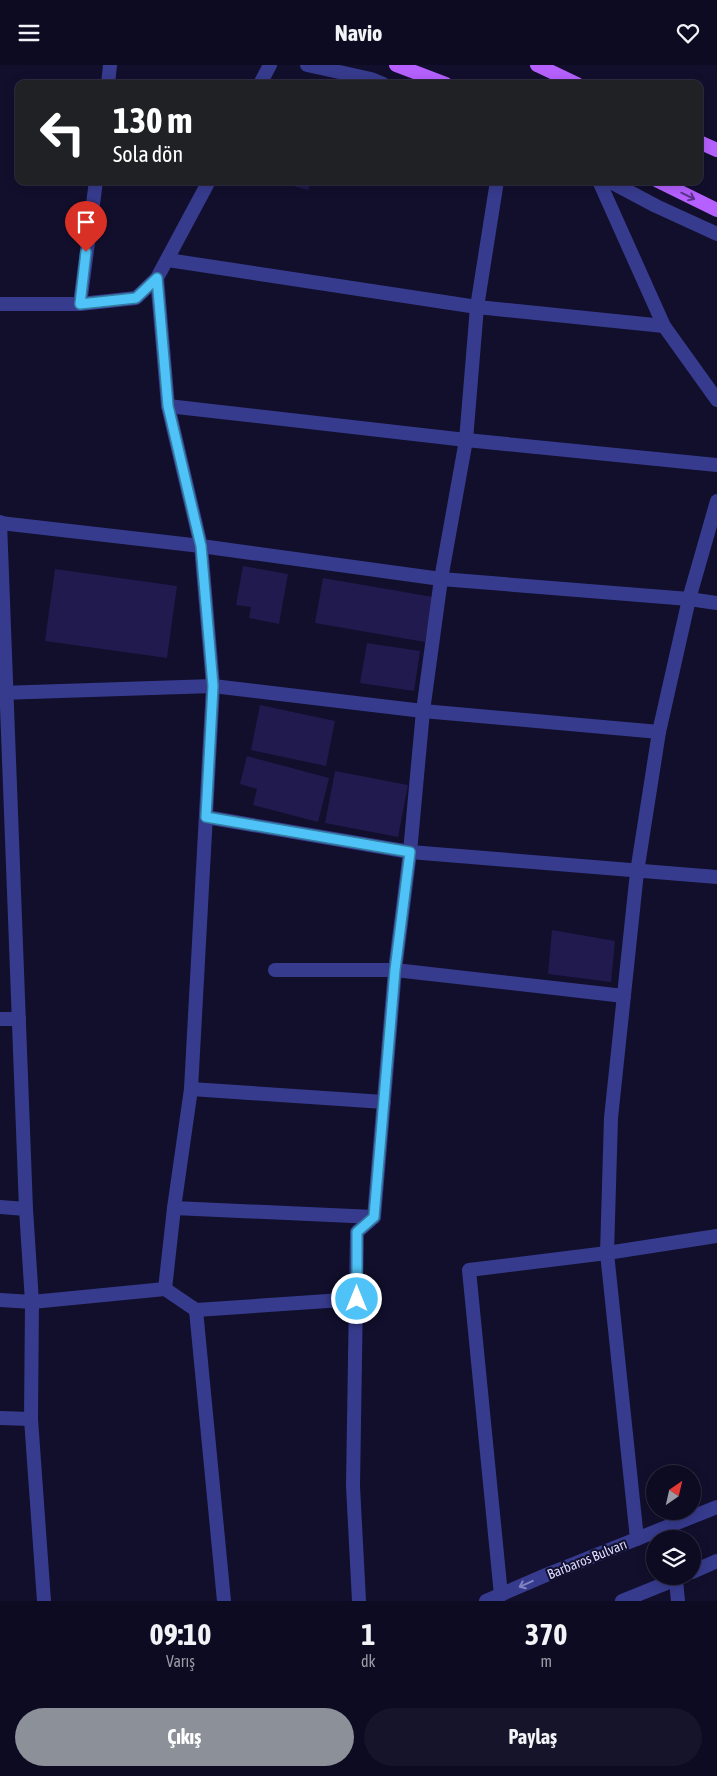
<!DOCTYPE html>
<html lang="tr">
<head>
<meta charset="utf-8">
<style>
  body { margin:0; font-family:"Asap Condensed",sans-serif; background:#16142a; color:#f1f3f6; height:100vh; display:flex; flex-direction:column; font-size:19px; white-space:nowrap }
  * { box-sizing:border-box; margin:0 }
  p { font-size:16px; color:#9a9ba5 }
  .icon { flex:none; width:28px; height:28px; fill:none; stroke:currentColor; stroke-width:2; stroke-linecap:round; stroke-linejoin:round }
  .map { position:relative; height:1536px; overflow:hidden }
  .sheet { display:flex; flex-direction:column; background:#0d0b21; flex:1 }
  .sheet>* { flex:none }
  .banner { position:absolute; left:15px; top:15px; width:688px; height:105px; border-radius:10px; box-shadow:0 2px 12px #0003,0 0 0 1px #2d2b3f; background:#202124; color:#fff; overflow:hidden }
  .needle { width:32px; rotate:34deg }
  .fabs { position:absolute; left:646px; top:1400px; display:grid; gap:10px }
  .fabs a { display:grid; place-items:center; width:55px; height:55px; border-radius:50%; background:#0d0b21; box-shadow:0 2px 12px #0003,0 0 0 1px #2d2b3f; font-size:25px }
  .pin { position:absolute; display:grid; place-items:center; width:42px; height:42px; color:#fff; margin:-51px -21px; border-radius:50% 50% 50% 0; rotate:-45deg; box-shadow:0 0 5px #0007 }
  .pin .icon { rotate:45deg }
  .me { position:absolute; width:55px; margin:-28px; rotate:0deg; stroke-linejoin:round; filter:drop-shadow(0 0 4px #0008) }
  .turn { display:flex; align-items:center; gap:18px; height:105px; padding:0 15px; font-size:22px }
  .turn .icon { width:65px; height:65px; stroke-width:2.5 }
  .turn b { display:block; font-size:35px; line-height:42px }
  .eta { display:flex; justify-content:space-evenly; align-items:center; height:85px; text-align:center }
  .eta b { font-size:30px; font-weight:700; line-height:35px }
  .button { display:flex; gap:10px; margin-top:auto; padding:10px 15px }
  .button a { flex:1; height:58px; border-radius:30px; background:#8c9099; color:#fff; font-size:20px; font-weight:700; line-height:58px; text-align:center }
  .button a+a { background:#16142a; color:#f1f3f6 }
  header { display:flex; justify-content:space-between; align-items:center; height:65px; padding:0 15px; background:#0d0b21; font-size:22px; font-weight:700 }
  .map>svg:first-child { display:block }
</style>
</head>
<body>
<header><svg class="icon" aria-label="menu" viewBox="0 0 24 24"><path d="M4 6h16M4 12h16M4 18h16"/></svg>Navio<svg class="icon" aria-label="heart" viewBox="0 0 24 24"><path d="M12 20l-8-8c-3-5 5-10 8-4 3-6 11-1 8 4z"/></svg></header>
<div class="map">
<svg width="717" height="1536" viewBox="0 0 717 1536">
  <rect width="100%" height="100%" fill="#110f2c"/>
  <g fill="#201a4e">
    <path d="M274,116H312L308,125Z"/>
    <path d="M243,501L288,509L279,559L249,553L251,542L236,540Z"/>
    <path d="M55,504L177,521L167,593L45,576Z"/>
    <path d="M323,513L433,532L425,577L315,558Z"/>
    <path d="M367,578L420,586L414,626L360,618Z"/>
    <path d="M260,640L335,656L326,701L251,685Z"/>
    <path d="M247,691L329,713L318,757L253,740L257,724L240,719Z"/>
    <path d="M335,706L408,720L398,772L325,758Z"/>
    <path d="M552,865L615,876L611,917L548,909Z"/>
  </g>
  <g fill="none" stroke-linecap="round" stroke-linejoin="round">
    <g stroke="#373b8e" stroke-width="14">
      <path d="M307,0L371,14L383,19"/>
      <path d="M108,19L110,0"/>
      <path d="M260,19L270,0"/>
      <path d="M599,116L664,261L717,335"/>
      <path d="M609,116L656,141L717,169"/>
      <path d="M168,195L477,242L664,261"/>
      <path d="M157,213L168,341L201,481L213,621L191,1024L174,1143L165,1224"/>
      <path d="M0,239H80L136,233L157,213L209,116"/>
      <path d="M80,239L96,116"/>
      <path d="M168,341L466,375L717,400"/>
      <path d="M0,457L26,1144L32,1237L31,1354L44,1536"/>
      <path d="M0,458L201,481L441,514L689,534L717,538"/>
      <path d="M0,628L213,621L423,646L659,667"/>
      <path d="M206,752L410,787L717,812"/>
      <path d="M275,905H395L624,931"/>
      <path d="M0,954H19"/>
      <path d="M191,1024L384,1037"/>
      <path d="M0,1142L26,1144"/>
      <path d="M174,1143L374,1152"/>
      <path d="M0,1235L32,1237L165,1224L196,1245L357,1234"/>
      <path d="M196,1245L224,1536"/>
      <path d="M0,1353L31,1354"/>
      <path d="M637,1474L607,1188L611,1053L637,807L659,667L689,534L717,436"/>
      <path d="M676,1515L678,1536"/>
      <path d="M501,1530L469,1205L607,1188L717,1171"/>
      <path d="M359,1536L353,1421L357,1167L374,1152L395,905L410,787L423,646L441,514L466,375L477,242L497,116"/>
    </g>
    <g stroke="#373b8e" stroke-width="14">
      <path d="M692,1507L717,1496"/>
      <path d="M486,1536L546,1510L717,1442"/>
      <path d="M622,1536L684,1511"/>
    </g>
    <g stroke="#b661ff" stroke-width="14">
      <path d="M396,0L446,19"/>
      <path d="M537,0L577,19"/>
      <path d="M699,77L717,85"/>
      <path d="M658,116L717,145"/>
    </g>
  </g>
  <defs><path id="oneway-shaft" d="M-6 0H5M1.5-3L5.5 0L1.5 3" fill="none" stroke-width="1.6" stroke-linecap="round" stroke-linejoin="round" transform="scale(1.25)"/></defs>
  <use stroke="#5b348b" href="#oneway-shaft" transform="translate(688 131) rotate(26)"/>
  <use stroke="#8183c1" href="#oneway-shaft" transform="translate(526 1519) rotate(156)"/>
  <g fill="none" stroke-linecap="round" stroke-linejoin="round">
    <g stroke="#337fa1" stroke-width="12">
      <path id="route" d="M86,187L80,239L136,233L157,213L168,341L201,481L213,621L206,752L410,787L395,905L374,1152L357,1167V1234"/>
    </g>
    <use href="#route" stroke="#4fc3f7" stroke-width="9"/>
  </g>
  <g text-anchor="middle" dominant-baseline="central" stroke-width="4" stroke-linejoin="round" paint-order="stroke">
    <g font-size="14" fill="#dbdaff" stroke="#110f2c">
      <text transform="translate(587 1494) rotate(-22)">Barbaros Bulvarı</text>
    </g>
  </g>
</svg>
<div class="fabs">
<a><svg class="needle" viewBox="-14 -14 28 28"><path d="M0-13l5 13h-10z" fill="#e53935"/><path d="M0 13l5-13h-10z" fill="#9a9ba5"/></svg></a>
<a><svg class="icon" aria-label="layers" viewBox="0 0 24 24"><path d="M12 4l9 5-9 5-9-5zM3 14l9 5 9-5"/></svg></a>
</div>
<div class="pin" style="left:86px;top:187px;background:#d93025"><svg class="icon" aria-label="arrive" viewBox="0 0 24 24"><path d="M6 21V4h12l-3 4 3 4H6"/></svg></div>
<svg class="me" style="left:357px;top:1234px" viewBox="-20 -20 40 40"><circle r="17" fill="#4fc3f7" stroke="#fff" stroke-width="3"/><path d="M0-11L8 9 0 5-8 9z" fill="#fff"/></svg>
<div class="banner">
<div class="turn"><svg class="icon" aria-label="left" viewBox="0 0 24 24"><path d="M17 20v-9H6M10 6l-5 5 5 5"/></svg><div><b>130 m</b>Sola dön</div></div>
</div>
</div>
<section class="sheet">
<div class="eta">
<div><b>09:10</b><p>Varış</p></div>
<div><b>1</b><p>dk</p></div>
<div><b>370</b><p>m</p></div>
</div>
<div class="button"><a>Çıkış</a><a>Paylaş</a></div>
</section>
</body>
</html>
